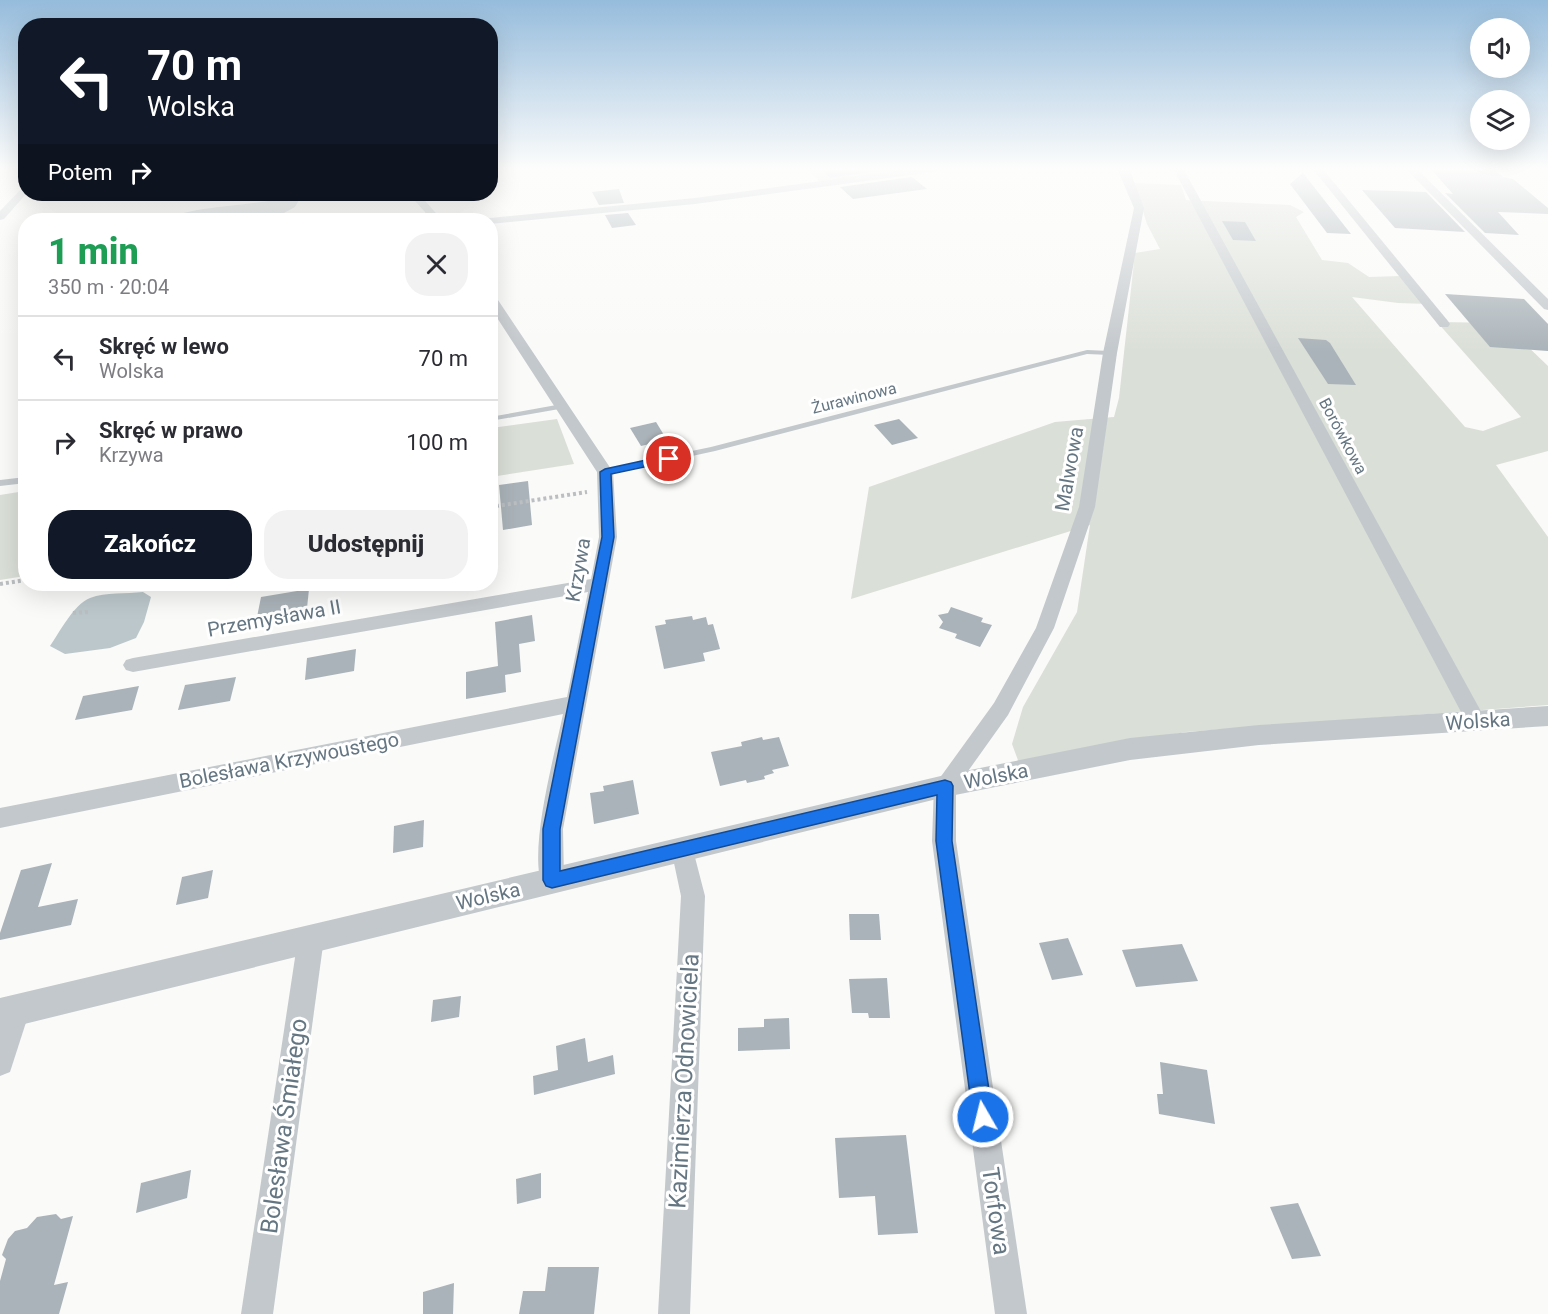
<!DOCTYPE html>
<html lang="pl">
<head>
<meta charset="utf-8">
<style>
  body { margin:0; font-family:Roboto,sans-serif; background:#f2f2f3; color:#2b2b33; height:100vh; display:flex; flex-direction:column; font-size:22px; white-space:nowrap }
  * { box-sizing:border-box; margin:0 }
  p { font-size:20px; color:#7c7c81 }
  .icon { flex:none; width:33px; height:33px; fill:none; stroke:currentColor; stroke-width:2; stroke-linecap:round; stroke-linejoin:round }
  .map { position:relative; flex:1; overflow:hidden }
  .panel { position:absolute; left:18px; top:213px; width:480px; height:378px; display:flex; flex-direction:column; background:#fff; border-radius:24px; box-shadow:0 6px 24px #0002 }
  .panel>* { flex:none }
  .top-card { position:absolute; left:18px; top:18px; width:480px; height:183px; border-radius:24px; box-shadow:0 6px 24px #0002; background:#111827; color:#fff; overflow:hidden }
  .tools { position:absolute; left:1470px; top:18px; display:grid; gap:12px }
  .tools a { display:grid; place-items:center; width:60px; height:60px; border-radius:50%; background:#fff; box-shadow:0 6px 24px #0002; font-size:30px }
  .pin { position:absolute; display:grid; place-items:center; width:51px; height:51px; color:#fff; margin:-26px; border:3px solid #fff; border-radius:50%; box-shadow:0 2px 6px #0007 }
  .me { position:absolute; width:66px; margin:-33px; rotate:352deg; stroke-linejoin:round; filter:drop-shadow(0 0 4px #0008) }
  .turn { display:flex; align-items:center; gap:21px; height:126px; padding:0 30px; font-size:27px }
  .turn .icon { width:78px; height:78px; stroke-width:2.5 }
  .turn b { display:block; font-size:42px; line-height:51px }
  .then { display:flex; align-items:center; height:57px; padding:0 30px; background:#0003; gap:12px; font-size:22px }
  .round { display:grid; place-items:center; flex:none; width:63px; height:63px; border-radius:24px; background:#f2f2f3 }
  .head { display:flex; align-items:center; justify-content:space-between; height:102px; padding:0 30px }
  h1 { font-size:36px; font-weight:800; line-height:45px; color:#1e9e55 }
  .button { display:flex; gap:12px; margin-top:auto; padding:12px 30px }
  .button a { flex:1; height:69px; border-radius:24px; background:#111827; color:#fff; font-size:24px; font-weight:800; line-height:69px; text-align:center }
  .button a+a { background:#f2f2f3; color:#2b2b33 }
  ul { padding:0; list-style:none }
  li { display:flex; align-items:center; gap:18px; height:84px; padding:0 30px; border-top:2px solid #e1e1e2 }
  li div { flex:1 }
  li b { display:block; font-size:22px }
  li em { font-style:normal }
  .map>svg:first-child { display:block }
</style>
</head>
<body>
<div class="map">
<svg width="1548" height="1314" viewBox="0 0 1548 1314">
  <rect width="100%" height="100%" fill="#fafaf8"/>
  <g fill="#dadfd7">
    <path d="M806,168H926L821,183Z"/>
    <path d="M1134,183L1181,185L1186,200L1290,205L1304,212L1296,217L1322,260L1348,263L1369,277L1401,276L1428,304L1398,303L1352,297L1465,427L1483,431L1521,417L1437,322L1503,323L1548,366V451L1496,465L1548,537V705L1186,732L1019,763L1012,744L1023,707L1077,612L1090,525L851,599L869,487L1055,422L1114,417L1119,398L1135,253L1160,249L1147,224Z"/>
    <path d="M557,419L574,464L491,477V428Z"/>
    <path d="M25,491V576L0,580V495Z"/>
  </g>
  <g fill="#bbc7cb">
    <path d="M280,199L299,200L295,207L271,220H166C182,207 254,205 280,199Z"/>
    <path d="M143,592L151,597L144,622L136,638L110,648L65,654L50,646C60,632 73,605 90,598C106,592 126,594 143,592Z"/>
  </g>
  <g fill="#aab3b9">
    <path d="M820,168H899L830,178Z"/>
    <path d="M1430,168H1492L1503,177L1513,179L1548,208V214L1498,212L1519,235L1485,233L1445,193L1453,194Z"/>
    <path d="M1303,173L1351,234L1327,233L1290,184Z"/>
    <path d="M912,177L927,189L853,199L840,187Z"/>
    <path d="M619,189L624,203L599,205L592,192Z"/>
    <path d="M1362,190L1426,192L1465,232L1395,228Z"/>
    <path d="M628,213L636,225L612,228L605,215Z"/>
    <path d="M1222,221L1245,222L1256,241L1233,240Z"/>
    <path d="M1445,294L1524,299L1548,324V351L1490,347Z"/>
    <path d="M1298,338L1326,340L1330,343L1356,385L1328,384Z"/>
    <path d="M899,419L918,438L892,445L874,425Z"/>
    <path d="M656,422L667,440L641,446L630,428Z"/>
    <path d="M528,481L532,525L503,530L499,485Z"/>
    <path d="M309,589L307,608L257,617L261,597Z"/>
    <path d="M951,607L983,618L981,622L992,625L980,647L955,638L957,634L939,628L943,622L938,615L948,613Z"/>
    <path d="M532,615L535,641L519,644L521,672L505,675L506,692L466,699V672L498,666L495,622Z"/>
    <path d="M692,616L693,620L706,617L708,625L713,624L720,649L703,653L705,661L664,669L655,626L666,624L665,620Z"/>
    <path d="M356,649L354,671L305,680L307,658Z"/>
    <path d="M236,677L230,701L178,710L185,685Z"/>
    <path d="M139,686L132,710L75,720L83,696Z"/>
    <path d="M762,737L763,740L779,737L789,766L772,770L774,773L764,776L765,779L747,783L746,780L720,786L711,752L742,746L741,742Z"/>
    <path d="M633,780L639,814L594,824L590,793L604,791L603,786Z"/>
    <path d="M424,820L423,847L393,853L394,826Z"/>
    <path d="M52,863L38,907L78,899L71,925L0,940V933L21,870Z"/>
    <path d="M213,870L208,898L176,905L182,877Z"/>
    <path d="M849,914H879L881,940H850Z"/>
    <path d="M1068,938L1083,975L1052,980L1039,943Z"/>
    <path d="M1182,944L1198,981L1136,987L1122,950Z"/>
    <path d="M887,978L890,1018H869L868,1013H852L849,979Z"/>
    <path d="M461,996L459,1017L431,1022L433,1000Z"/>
    <path d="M789,1018L790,1049L738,1051V1028L764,1027V1019Z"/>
    <path d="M585,1038L588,1062L613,1055L615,1074L534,1095L533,1076L558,1070L556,1046Z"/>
    <path d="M1160,1062L1207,1070L1215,1124L1159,1114L1157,1094H1163Z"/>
    <path d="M906,1135L918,1233L878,1235L875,1196L839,1198L835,1138Z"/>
    <path d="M191,1170L187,1198L136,1213L141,1183Z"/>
    <path d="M541,1173V1198L517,1204L516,1179Z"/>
    <path d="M1298,1203L1321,1256L1292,1259L1270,1207Z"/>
    <path d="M56,1214L61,1219L73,1216L54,1285L68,1282L59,1314H0V1281L6,1259L2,1255L8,1239L15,1231L27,1228L37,1217Z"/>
    <path d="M548,1267H599L594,1314H519L523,1291H545Z"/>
    <path d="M454,1283L453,1314H423V1292Z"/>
  </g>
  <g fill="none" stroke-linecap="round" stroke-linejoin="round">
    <g stroke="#bbbfc2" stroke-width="4" stroke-dasharray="3 3" stroke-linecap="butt">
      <path d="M490,507L587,492"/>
      <path d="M0,584L26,580"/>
      <path d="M73,613L88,612"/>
    </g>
    <g fill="#c3c8cc" fill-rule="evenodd">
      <path d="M1087,350L1110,351L1114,353L1110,355L1087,354L715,451L605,475L601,472L605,469L711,447Z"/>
      <path d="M562,404H565V408L490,421V417Z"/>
      <path d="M26,477V483L0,486V480Z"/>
    </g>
    <g fill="#c3c8cc" fill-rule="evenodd">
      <path d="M917,168H945L940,171L695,204L490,224V220H485L490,218L695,198Z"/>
      <path d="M1117,168H1127L1131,173L1144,208L1117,353L1095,507L1054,628L1008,715L956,788V841L1027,1314H995L932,841L934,786L994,703L1036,628L1079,507L1103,353L1134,208Z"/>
      <path d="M1173,168H1183L1483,715L1486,721L1483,727L1476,729L1469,727Z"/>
      <path d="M1312,168H1322L1448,321L1450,324L1448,327H1440Z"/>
      <path d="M1405,168H1416L1548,299V310L1544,309Z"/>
      <path d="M26,184V194L4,219L0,220V211Z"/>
      <path d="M409,194H419L442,220H432Z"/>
      <path d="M490,293L496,297L613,472L617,537L563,829L564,880L561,888L552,891L543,888C527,852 555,754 563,714L0,828V808L567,697L588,592L133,672L126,670L123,665L126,660L133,658L591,579L599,537L597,472L490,307Z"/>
      <path d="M683,839L691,842L705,896L690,1314H658L681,896L671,849L675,842Z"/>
      <path d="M311,926L320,929L324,938L273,1314H241L298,938L302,929Z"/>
      <path d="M17,997L26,1001L30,1010L10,1072L0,1076V1021L8,1001Z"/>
    </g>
    <path fill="#c3c8cc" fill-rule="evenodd" d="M1548,706V726L1259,745L1130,760L945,797L0,1030V998L945,775L1130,738L1259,725Z"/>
  </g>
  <linearGradient id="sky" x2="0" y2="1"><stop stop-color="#96bcdc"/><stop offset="0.48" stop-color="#fdfdfc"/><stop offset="1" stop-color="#fdfdfc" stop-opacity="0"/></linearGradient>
  <rect width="1548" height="352" fill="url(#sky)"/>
  <path fill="#1a73e8" stroke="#114b97" stroke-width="1.5" d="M669,455L673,456V461L611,474L614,537L560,829V871L945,780L951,782L953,786L952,841L993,1117L990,1124L983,1127L976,1124L973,1117L936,841L937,795L552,888L546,886L543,880V829L602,537L600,472L605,469Z"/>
  <g text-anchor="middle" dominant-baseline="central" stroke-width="6" stroke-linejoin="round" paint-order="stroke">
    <g font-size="16" fill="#657683" stroke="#fff">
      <text transform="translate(854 398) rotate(-14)">Żurawinowa</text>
      <text transform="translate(1343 436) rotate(62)">Borówkowa</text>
    </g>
    <g font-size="20" fill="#657683" stroke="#fff">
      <text transform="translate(1069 469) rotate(-80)">Malwowa</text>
      <text transform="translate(578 570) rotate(-80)">Krzywa</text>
      <text transform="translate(274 618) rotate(-10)">Przemysława II</text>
      <text transform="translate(1478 721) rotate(-4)">Wolska</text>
      <text transform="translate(289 760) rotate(-11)">Bolesława Krzywoustego</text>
      <text transform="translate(996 776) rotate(-11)">Wolska</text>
      <text transform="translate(488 896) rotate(-13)">Wolska</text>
    </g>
    <g font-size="24" fill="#657683" stroke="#fff">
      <text transform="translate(684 1081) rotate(-87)">Kazimierza Odnowiciela</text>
      <text transform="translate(284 1126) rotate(-82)">Bolesława Śmiałego</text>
      <text transform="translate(996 1211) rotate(82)">Torfowa</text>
    </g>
  </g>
</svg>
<div class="tools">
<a><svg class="icon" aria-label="sound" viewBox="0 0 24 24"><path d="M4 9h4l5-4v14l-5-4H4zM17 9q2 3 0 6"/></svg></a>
<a><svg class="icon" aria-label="layers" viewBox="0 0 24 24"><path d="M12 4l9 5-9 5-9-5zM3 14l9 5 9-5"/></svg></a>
</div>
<div class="pin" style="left:669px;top:459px;background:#d93025"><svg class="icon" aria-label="arrive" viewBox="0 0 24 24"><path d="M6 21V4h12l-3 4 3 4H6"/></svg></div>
<svg class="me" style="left:983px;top:1117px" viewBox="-20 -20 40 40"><circle r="17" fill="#1a73e8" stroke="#fff" stroke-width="3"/><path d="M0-11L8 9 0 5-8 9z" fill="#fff"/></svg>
<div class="top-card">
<div class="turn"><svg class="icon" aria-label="left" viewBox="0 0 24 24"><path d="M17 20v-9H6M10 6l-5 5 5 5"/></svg><div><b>70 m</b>Wolska</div></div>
<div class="then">Potem<svg class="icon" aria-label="right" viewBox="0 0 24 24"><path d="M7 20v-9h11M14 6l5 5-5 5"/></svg></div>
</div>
<section class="panel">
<div class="head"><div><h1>1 min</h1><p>350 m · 20:04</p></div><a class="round"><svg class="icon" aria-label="close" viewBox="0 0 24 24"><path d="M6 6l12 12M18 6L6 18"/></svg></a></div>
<ul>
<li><svg class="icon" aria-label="left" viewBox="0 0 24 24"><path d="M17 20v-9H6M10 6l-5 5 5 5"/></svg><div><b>Skręć w lewo</b><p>Wolska</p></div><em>70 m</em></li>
<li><svg class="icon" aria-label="right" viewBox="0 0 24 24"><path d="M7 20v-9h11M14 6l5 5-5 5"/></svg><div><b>Skręć w prawo</b><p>Krzywa</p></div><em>100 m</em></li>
</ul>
<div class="button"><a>Zakończ</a><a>Udostępnij</a></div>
</section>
</div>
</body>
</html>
